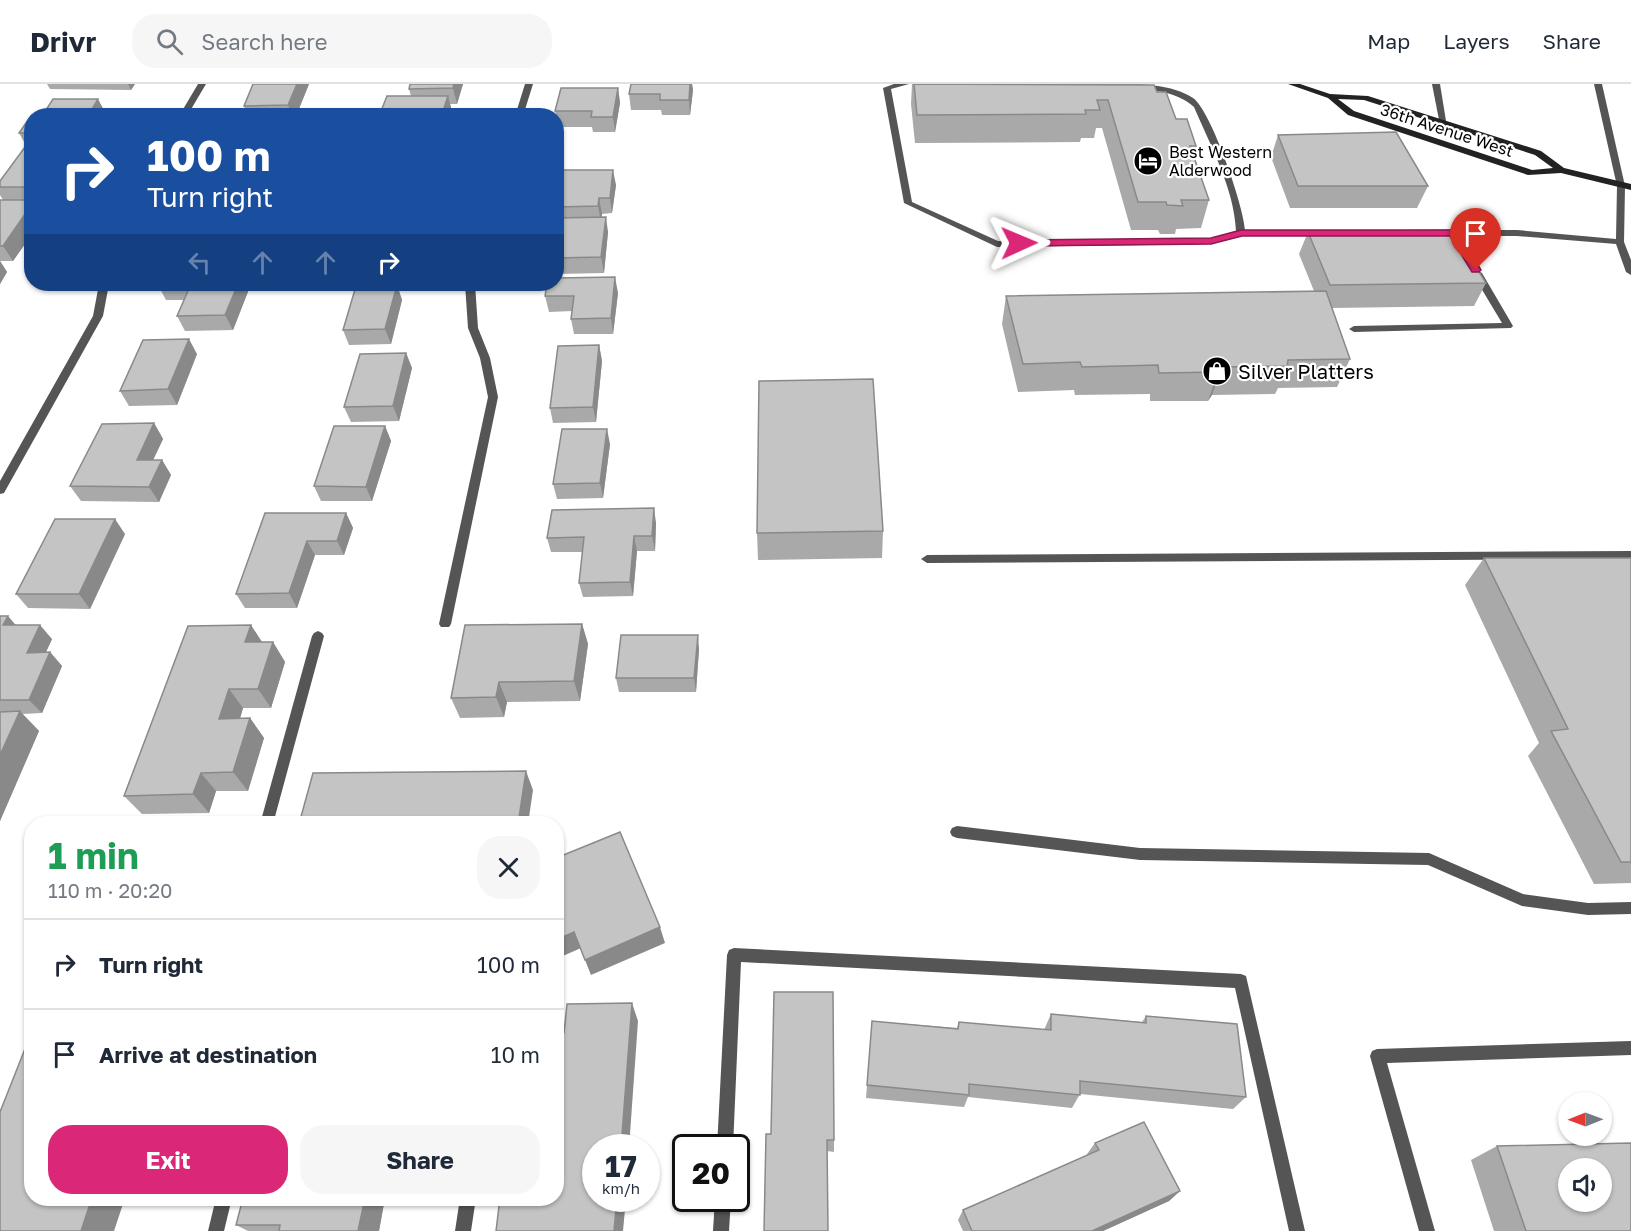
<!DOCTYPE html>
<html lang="en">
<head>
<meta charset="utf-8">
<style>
  body { margin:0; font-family:"Golos Text",sans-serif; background:#f6f6f7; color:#1f2937; height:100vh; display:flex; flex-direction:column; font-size:22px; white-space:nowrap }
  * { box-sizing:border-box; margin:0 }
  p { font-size:20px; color:#747a83 }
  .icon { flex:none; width:33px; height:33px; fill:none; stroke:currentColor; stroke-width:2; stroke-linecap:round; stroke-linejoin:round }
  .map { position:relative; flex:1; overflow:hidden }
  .sheet { position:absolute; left:24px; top:732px; width:540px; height:390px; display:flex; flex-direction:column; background:#fff; border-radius:24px; box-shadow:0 2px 4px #0004 }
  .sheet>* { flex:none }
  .banner { position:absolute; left:24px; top:24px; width:540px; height:183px; border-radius:24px; box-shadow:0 2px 4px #0004; background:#1a4fa0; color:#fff; overflow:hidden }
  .needle { width:39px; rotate:269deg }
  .buttons { position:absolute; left:1558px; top:1008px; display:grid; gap:12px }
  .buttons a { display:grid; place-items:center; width:54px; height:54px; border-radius:50%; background:#fff; box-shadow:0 2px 4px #0004; font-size:30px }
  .speed { position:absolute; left:582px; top:1050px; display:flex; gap:12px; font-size:30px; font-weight:700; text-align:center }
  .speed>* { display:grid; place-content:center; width:78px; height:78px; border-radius:50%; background:#fff; box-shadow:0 2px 4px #0004; line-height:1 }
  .speed small { font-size:15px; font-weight:400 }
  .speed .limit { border:3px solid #111; border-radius:9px; background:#fff; color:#111 }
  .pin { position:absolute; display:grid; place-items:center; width:51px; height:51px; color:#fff; margin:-62px -26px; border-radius:50% 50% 50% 0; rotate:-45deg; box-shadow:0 0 6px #0007 }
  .pin .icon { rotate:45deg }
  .me { position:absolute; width:66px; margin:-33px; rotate:89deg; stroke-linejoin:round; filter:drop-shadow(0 0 4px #0008) }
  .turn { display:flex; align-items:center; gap:21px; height:126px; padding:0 24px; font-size:27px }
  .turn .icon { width:78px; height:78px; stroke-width:2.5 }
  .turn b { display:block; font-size:42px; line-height:51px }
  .lanes { display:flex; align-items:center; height:57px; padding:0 24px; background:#0003; justify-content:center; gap:30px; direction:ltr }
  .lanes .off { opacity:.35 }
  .round { display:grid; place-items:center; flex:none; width:63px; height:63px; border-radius:24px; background:#f6f6f7 }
  .headline { display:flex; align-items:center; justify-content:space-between; height:102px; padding:0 24px }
  h1 { font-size:36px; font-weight:700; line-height:45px; color:#1e9e55 }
  .button { display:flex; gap:12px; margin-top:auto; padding:12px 24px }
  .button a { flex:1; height:69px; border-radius:24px; background:#db2777; color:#fff; font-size:24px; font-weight:700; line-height:69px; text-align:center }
  .button a+a { background:#f6f6f7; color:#1f2937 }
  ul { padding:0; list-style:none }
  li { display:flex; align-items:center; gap:18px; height:90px; padding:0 24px; border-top:2px solid #e0e1e3 }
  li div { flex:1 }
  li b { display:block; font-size:22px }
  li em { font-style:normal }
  header { display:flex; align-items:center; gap:36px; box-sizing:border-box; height:84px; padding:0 30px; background:#fff; border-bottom:2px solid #e0e1e3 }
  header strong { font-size:28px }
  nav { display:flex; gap:33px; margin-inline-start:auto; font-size:21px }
  .search { width:420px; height:54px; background:#f6f6f7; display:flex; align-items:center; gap:15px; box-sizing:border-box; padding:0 21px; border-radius:24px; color:#747a83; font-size:22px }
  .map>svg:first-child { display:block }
</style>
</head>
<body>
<header>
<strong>Drivr</strong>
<div class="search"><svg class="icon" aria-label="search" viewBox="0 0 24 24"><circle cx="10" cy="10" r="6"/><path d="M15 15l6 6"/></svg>Search here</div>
<nav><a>Map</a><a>Layers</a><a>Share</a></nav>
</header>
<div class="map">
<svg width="1631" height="1147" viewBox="0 0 1631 1147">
  <rect width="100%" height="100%" fill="#fff"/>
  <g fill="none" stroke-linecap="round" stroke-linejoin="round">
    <g fill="#555" fill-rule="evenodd">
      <path d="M894,0H909L891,5L912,118L998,157L1211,154L1236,147C1234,104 1211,63 1194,23C1174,5 1146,6 1120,2L1116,0C1141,0 1172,0 1193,14C1211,26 1244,123 1245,146H1322L1326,149L1322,152H1241L1211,160L997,163L904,119L883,4Z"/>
      <path d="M1432,0H1440L1447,43L1440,41Z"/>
      <path d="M1621,99L1625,102L1624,158L1631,176V191L1626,188L1616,160L1517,152H1439L1435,149L1439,146H1517L1616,155L1617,102Z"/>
      <path d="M1477,186L1482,189L1513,242L1511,244L1354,248L1349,245L1354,242L1502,239L1472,189Z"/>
      <path d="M1631,467V475L927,479L921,475L927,471Z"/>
      <path d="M318,547L322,549L324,552L273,740H260L312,552L314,549Z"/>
      <path d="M957,742L1140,764L1429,769L1523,810L1588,819L1631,818V830L1588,831L1522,822L1428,781L1140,776L957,754L952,752L950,748L952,744Z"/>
      <path d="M1631,957V971L1387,979L1435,1147H1419L1370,972L1372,967L1377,965Z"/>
    </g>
    <g fill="#555" fill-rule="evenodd">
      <path d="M198,0H206L187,32H179Z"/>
      <path d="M525,0H533L523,32H515Z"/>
      <path d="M1594,0H1602L1625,102L1624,104L1617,102Z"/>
      <path d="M99,200H109L103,232L4,409L0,410V397L93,232Z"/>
      <path d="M465,200H475L478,244L490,274L498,313L451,540L449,543H441L439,540L488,313L480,274L468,244Z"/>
      <path d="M734,864L1241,890L1246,892L1305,1147H1289L1235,904L741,878L733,1064H717L727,871L729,866Z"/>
      <path d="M216,1114H232L224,1147H208Z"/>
      <path d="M460,1114H476L471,1147H455Z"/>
      <path d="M715,1114H731L729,1147H713Z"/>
    </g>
    <path fill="#222" fill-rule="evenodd" d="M1288,0H1300L1330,10L1368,12L1541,67L1564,84L1631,100V106L1561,89L1528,91L1348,31L1328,14ZM1338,15L1364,16L1535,71L1553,84L1532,86L1354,27Z"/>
  </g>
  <g fill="#a9a9a9">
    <path d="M47,0H135L131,6L50,5Z"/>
    <path d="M309,0L296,32H247L244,22Z"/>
    <path d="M463,0L457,20H450L452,27L450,32H379L411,12L409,5Z"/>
    <path d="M631,0H692L693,6L690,31H662L661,26H631L629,10Z"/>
    <path d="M912,0H1135L1157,8L1196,62L1194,72L1209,116L1201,144L1176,145L1175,150H1160L1158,146H1131L1102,44H1096L1094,54H1081L1080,58L915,59L911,20Z"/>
    <path d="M618,4L620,19L615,48H593L592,43H558L556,32L555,27Z"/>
    <path d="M32,32V150L13,177H0L7,188L0,200V116H3L0,111V97L27,63L19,49Z"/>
    <path d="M1278,51L1428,102L1417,124H1290L1271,73Z"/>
    <path d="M556,86L616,101L612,129L602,130L601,133L608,148L604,189L556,190V134H559L557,123L558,120H556Z"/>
    <path d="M1308,148L1486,199L1474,222L1332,224L1350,275L1337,303L1278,304L1275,310L1212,311L1208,317H1150V310L1075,311L1074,306L1018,308L1002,240L1006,212L1314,207L1299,170Z"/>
    <path d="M159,200H251L233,246L185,247L177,232L184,216H166L158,201Z"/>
    <path d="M397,201L402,216L391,260L349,261L343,246Z"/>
    <path d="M618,209L613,250H574L571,235L572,227L549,228L545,212Z"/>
    <path d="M599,261L602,277L596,338L553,339L550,324Z"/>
    <path d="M406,269L412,284L399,337L351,338L344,323Z"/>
    <path d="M197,270L177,321L129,322L120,307Z"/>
    <path d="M154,339L163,355L153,376H162L171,391L159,418L81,417L70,402Z"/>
    <path d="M385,342L391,357L372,417H321L314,402Z"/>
    <path d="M610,360L603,414L557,415L553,400Z"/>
    <path d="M265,429H346L353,444L344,471H315L297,524H245L236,510Z"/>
    <path d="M656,439L655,467H637L633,512L583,513L579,499L583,468H551L547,454Z"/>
    <path d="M883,447L882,474L758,476L757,449Z"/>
    <path d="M125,450L90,525L28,524L16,510Z"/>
    <path d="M1484,474H1631V799L1594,800L1528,672L1539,659L1465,501Z"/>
    <path d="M0,532L16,541L52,555L46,568H50L62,582L42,629L22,630L39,647L0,737Z"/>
    <path d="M582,540L588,560L580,617L507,618L504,633L460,634L451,614Z"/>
    <path d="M261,558H273L285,578L271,624H243L240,635L250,634L264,654L248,707H216L209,729L142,730L124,712Z"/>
    <path d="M699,565L696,608H619L616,594Z"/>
    <path d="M1051,930L1142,938L1146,932L1246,1013L1233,1025L1080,1010L1072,1024L968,1013L964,1023L866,1014L872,937L957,944L959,938L1044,946Z"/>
    <path d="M771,1050L834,1056V1068L827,1067Z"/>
    <path d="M1095,1059L1180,1107L1169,1117L1103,1147H963L958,1136L963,1126L1087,1071V1070Z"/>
    <path d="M1497,1062L1631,1147H1494L1471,1076Z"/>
    <path d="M243,1114H385L379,1147H248L236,1141Z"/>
  </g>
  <g fill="#898989">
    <path d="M128,0H135L131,6Z"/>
    <path d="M297,0H309L296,32H292L288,21Z"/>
    <path d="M454,0H463L457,20L453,4Z"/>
    <path d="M690,0H692L693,6L690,31L689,16Z"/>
    <path d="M618,4L620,19L615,48L613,33Z"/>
    <path d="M448,12L452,27L450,32H444L443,27Z"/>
    <path d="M98,15L106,30L105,32H88Z"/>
    <path d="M613,86L616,101L612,129L610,114Z"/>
    <path d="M599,114L602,130L601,138L598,122Z"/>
    <path d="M32,120V150L13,177L3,162Z"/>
    <path d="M606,133L608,148L604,189L601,173Z"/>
    <path d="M0,177L7,188L0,200Z"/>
    <path d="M615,193L618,209L613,250L611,234Z"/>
    <path d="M238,200H251L233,246L225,231Z"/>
    <path d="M397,201L402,216L391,260L385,245Z"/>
    <path d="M189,255L197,270L177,321L168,305Z"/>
    <path d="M599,261L602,277L596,338L593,323Z"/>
    <path d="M406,269L412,284L399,337L393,322Z"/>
    <path d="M1222,283L1212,311L1208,317L1218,288Z"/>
    <path d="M154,339L163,355L146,391L137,376Z"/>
    <path d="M385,342L391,357L372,417L366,403Z"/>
    <path d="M607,345L610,360L603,414L600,399Z"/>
    <path d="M162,376L171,391L159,418L149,403Z"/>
    <path d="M654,424L656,439L655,467L652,452Z"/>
    <path d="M346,429L353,444L344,471L337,457Z"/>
    <path d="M115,435L125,450L90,525L79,510Z"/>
    <path d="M634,452L637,467L633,512L630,498Z"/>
    <path d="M307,457L315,471L297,524L289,509Z"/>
    <path d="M8,532L20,546L3,541Z"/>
    <path d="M582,540L588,560L580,617L574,597Z"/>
    <path d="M40,541L52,555L39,583L27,569Z"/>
    <path d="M251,541L264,561L245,558Z"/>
    <path d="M698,551L699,565L696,608L694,594Z"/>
    <path d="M273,558L285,578L271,624L258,605Z"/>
    <path d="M50,568L62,582L42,629L29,616Z"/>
    <path d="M499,598L507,618L504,633L496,613Z"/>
    <path d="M229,605L243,624L234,654L219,635Z"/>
    <path d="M20,627L39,647L0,737V671Z"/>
    <path d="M250,634L264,654L248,707L233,688Z"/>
    <path d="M526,687L533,706L528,740H518Z"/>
    <path d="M201,689L216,707L209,729L193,710Z"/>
    <path d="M660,843L665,859L591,891L585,876Z"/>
    <path d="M574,848L581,864L556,875V856Z"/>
    <path d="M632,919L638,937L629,1064H621Z"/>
    <path d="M1180,1107L1169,1117L1103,1147H1092Z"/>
    <path d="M92,1114H125L114,1147H81Z"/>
    <path d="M365,1114H385L379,1147H358Z"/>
    <path d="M617,1114H626L623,1147H614Z"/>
  </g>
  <g fill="#c4c4c4" stroke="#898989" stroke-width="1.5" fill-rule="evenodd">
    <path d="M253,0H297L288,21L244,22Z"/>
    <path d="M410,0H454L453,4L409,5Z"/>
    <path d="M631,0H690L689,16H660V10H629Z"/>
    <path d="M914,0L1154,1L1157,8H1166L1176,35H1187L1196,62H1190L1209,116H1181L1183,122L1167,121L1166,118H1138L1108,16H1097L1100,26H1085L1086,30L917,31Z"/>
    <path d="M561,4H618L613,33H591L592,27H555Z"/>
    <path d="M387,12H448L443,27H421L419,32H379Z"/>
    <path d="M53,15H98L88,32H42Z"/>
    <path d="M31,32L32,49H19Z"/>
    <path d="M1396,48L1428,102H1298L1278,51Z"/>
    <path d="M25,63H32V103H0V97Z"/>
    <path d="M556,86H613L610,114H599L598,122L557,123L560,105H556Z"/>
    <path d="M0,116H32V120L3,162H0Z"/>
    <path d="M606,133L601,173L556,174V134Z"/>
    <path d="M1453,146L1486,199L1330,201L1308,148Z"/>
    <path d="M615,193L611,234L571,235L574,212H545L547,200H556V194Z"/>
    <path d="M159,200H238L225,231L177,232L191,200L158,201Z"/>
    <path d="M397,201L385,245L343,246L356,202Z"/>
    <path d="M1326,207L1350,275L1288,276L1287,282L1222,283L1218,288L1159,289L1158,281L1082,283L1080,278L1023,280L1006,212Z"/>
    <path d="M189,255L168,305L120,307L143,256Z"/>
    <path d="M599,261L593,323L550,324L558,262Z"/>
    <path d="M406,269L393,322L344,323L360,270Z"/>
    <path d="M873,295L883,447L757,449L759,297Z"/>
    <path d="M154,339L137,376H162L149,403L70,402L102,340Z"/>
    <path d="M334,342H385L366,403L314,402Z"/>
    <path d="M562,345H607L600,399L553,400Z"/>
    <path d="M654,424L652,452H634L630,498L579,499L584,453L547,454L552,426Z"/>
    <path d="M265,429H346L337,457H307L289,509L236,510Z"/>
    <path d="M55,435H115L79,510H16Z"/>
    <path d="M1484,474H1631V778H1621L1551,647L1568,645Z"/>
    <path d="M0,532H8L3,541H40L27,569L50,568L29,616H0Z"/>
    <path d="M582,540L574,597L499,598L496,613L451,614L465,541Z"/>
    <path d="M251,541L245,558H273L258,605H229L219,635L250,634L233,688L201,689L193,710L124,712L188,542Z"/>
    <path d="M621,551H698L694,594H616Z"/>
    <path d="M20,627L0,671V628Z"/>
    <path d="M526,687L518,740H299L313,689Z"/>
    <path d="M620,748L660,843L585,876L574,848L556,856V774Z"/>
    <path d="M774,908H833L834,1056H827L828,1147H764L766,1050H771Z"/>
    <path d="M632,919L621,1064H596V1114H617L614,1147H496L500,1114H556V949H564L567,920Z"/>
    <path d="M1051,930L1146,939V932L1237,940L1246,1013L1080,997V1011L969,1000V1011L867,1001L872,937L958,945L959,938L1051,946Z"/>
    <path d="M32,947V1114H92L81,1147H0V1028Z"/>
    <path d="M1144,1038L1180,1107L1092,1147H972L963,1126L1099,1066L1095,1059Z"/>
    <path d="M1631,1059V1147H1526L1497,1062ZM1569,1084H1602V1118H1569Z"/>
    <path d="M243,1114H365L358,1147H279L280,1141H236Z"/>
  </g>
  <path fill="#db2777" stroke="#8e194d" stroke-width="1.5" d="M1454,146L1459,149L1481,186L1479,188H1472L1450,152H1242L1211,160L1019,162L1014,159L1019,156L1211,154L1241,146Z"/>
  <defs>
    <g id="hotel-disc" transform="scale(1.5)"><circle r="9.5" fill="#000" stroke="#fff"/><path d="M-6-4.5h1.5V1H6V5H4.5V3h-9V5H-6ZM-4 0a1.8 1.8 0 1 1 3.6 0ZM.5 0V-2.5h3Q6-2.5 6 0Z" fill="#fff"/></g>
    <g id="shop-disc" transform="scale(1.5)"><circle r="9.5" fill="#000" stroke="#fff"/><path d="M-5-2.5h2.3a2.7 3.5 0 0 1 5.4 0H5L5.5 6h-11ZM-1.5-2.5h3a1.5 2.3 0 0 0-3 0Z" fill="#fff"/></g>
  </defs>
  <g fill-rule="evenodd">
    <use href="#hotel-disc" x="1148" y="77"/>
    <use href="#shop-disc" x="1217" y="287"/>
  </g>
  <g text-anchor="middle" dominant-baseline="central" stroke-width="4.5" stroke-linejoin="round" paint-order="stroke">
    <g font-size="16" fill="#000" stroke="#fff">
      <text transform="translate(1447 46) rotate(18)">36th Avenue West</text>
    </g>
    <g font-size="16" fill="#000" stroke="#fff" text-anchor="start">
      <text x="1169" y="68">Best Western<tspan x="1169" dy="18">Alderwood</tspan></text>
    </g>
    <g font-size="20" fill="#000" stroke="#fff" text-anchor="start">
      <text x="1238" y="287">Silver Platters</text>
    </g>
  </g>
</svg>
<div class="buttons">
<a><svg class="needle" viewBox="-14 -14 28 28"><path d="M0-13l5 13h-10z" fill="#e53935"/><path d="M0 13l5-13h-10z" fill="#747a83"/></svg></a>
<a><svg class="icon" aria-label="sound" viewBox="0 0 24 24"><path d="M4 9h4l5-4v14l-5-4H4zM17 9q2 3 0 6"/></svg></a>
</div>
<div class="speed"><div>17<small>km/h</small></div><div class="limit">20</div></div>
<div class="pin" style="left:1476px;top:186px;background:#d93025"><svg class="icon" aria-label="arrive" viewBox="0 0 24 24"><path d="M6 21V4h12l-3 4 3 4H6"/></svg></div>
<svg class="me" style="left:1019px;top:159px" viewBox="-20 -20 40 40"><path d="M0-17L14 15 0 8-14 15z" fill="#db2777" stroke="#fff" stroke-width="4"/></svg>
<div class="banner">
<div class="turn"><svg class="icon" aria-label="right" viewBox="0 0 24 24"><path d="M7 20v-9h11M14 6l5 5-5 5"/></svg><div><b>100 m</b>Turn right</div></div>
<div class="lanes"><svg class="icon off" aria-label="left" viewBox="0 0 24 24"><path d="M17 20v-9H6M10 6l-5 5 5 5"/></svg><svg class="icon off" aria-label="ahead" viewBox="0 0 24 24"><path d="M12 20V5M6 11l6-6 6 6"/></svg><svg class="icon off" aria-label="ahead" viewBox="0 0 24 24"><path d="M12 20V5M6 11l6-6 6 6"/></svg><svg class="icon" aria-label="right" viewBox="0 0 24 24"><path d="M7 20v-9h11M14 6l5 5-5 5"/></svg></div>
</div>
<section class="sheet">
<div class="headline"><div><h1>1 min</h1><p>110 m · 20:20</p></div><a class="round"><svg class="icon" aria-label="close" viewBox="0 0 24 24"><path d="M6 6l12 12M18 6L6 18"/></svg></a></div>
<ul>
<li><svg class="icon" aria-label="right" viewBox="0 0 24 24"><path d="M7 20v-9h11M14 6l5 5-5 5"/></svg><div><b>Turn right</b></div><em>100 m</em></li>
<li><svg class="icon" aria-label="arrive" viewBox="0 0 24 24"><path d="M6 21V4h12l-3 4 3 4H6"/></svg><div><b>Arrive at destination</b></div><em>10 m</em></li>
</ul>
<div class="button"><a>Exit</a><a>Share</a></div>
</section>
</div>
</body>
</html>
